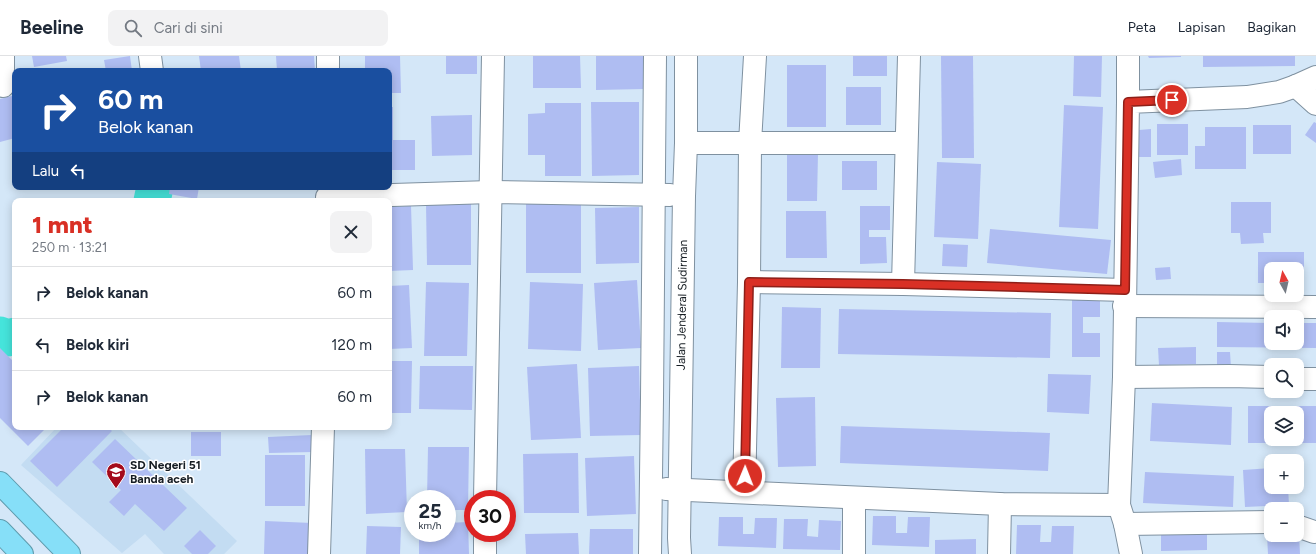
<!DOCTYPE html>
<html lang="id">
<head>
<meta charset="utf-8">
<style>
  body { margin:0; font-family:Figtree,sans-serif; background:#f2f2f3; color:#1f2937; height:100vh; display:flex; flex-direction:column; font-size:15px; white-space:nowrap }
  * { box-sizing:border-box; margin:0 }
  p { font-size:13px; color:#747a83 }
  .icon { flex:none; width:22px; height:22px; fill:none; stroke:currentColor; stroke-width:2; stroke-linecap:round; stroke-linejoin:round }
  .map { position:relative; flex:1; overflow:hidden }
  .details { position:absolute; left:12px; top:142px; width:380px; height:232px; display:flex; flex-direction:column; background:#fff; border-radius:8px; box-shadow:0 2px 10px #0003 }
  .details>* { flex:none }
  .banner { position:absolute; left:12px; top:12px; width:380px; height:122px; border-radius:8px; box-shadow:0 2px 10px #0003; background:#1a4fa0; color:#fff; overflow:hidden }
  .needle { width:26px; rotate:352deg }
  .controls { position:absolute; left:1264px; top:206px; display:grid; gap:8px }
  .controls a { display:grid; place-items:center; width:40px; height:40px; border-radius:8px; background:#fff; box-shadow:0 2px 10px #0003; font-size:20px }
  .speed { position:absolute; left:404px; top:434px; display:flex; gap:8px; font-size:20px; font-weight:700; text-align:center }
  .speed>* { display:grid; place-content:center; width:52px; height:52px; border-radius:50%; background:#fff; box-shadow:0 2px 10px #0003; line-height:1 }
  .speed small { font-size:10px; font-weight:400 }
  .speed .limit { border:6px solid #d22; background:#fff; color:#111 }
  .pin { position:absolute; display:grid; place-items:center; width:34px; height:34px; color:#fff; margin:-17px; border:2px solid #fff; border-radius:50%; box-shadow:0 1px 4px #0007 }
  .me { position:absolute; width:44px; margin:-22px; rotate:1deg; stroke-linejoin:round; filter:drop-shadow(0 0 3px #0008) }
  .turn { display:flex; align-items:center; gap:14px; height:84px; padding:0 20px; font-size:18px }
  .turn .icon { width:52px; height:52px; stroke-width:2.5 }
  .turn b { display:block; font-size:28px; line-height:34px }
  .then { display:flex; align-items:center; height:38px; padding:0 20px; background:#0003; gap:8px; font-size:15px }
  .round { display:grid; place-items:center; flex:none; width:42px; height:42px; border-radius:8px; background:#f2f2f3 }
  .summary { display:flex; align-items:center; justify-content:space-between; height:68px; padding:0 20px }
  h1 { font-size:24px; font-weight:800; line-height:30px; color:#d93025 }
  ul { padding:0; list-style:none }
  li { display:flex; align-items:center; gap:12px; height:52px; padding:0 20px; border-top:1px solid #e0e1e3 }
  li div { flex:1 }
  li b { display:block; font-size:15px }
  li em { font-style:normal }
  header { display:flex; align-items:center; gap:24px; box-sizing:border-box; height:56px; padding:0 20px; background:#fff; border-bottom:1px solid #e0e1e3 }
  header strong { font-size:19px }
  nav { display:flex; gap:22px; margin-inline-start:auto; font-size:14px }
  .search { width:280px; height:36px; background:#f2f2f3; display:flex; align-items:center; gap:10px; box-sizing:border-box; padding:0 14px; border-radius:8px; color:#747a83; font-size:15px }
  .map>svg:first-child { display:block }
</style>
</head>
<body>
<header>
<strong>Beeline</strong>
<div class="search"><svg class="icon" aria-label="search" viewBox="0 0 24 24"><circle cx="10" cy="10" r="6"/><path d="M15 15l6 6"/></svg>Cari di sini</div>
<nav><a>Peta</a><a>Lapisan</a><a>Bagikan</a></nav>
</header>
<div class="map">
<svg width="1316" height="498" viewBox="0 0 1316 498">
  <rect width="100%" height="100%" fill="#d4e7f8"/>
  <path fill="#c3dcf2" d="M57,371H118L237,485L224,498H164L145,478L122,497L21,409Z"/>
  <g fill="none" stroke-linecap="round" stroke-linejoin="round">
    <g stroke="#45e4db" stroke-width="37">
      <path d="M152,145L155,131"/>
      <path d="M0,279L8,282L15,280"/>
    </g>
  </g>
  <g fill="#afbdf2" fill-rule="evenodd">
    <path d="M32,0H66L67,5L34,11Z"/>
    <path d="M130,0L132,15H106L104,4Z"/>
    <path d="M199,0H239L241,15H201Z"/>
    <path d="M276,0H314L315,15H277Z"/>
    <path d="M365,0H400L401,37H389V15H365Z"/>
    <rect x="446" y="0" width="31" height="18"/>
    <path d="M533,0H580L581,32H533Z"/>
    <path d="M596,0H645V33L596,34Z"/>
    <rect x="853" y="0" width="34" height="20"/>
    <path d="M941,0H973L974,102H942Z"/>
    <path d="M1074,0H1102L1101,41L1073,40Z"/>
    <path d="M1148,0H1181V1L1149,2Z"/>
    <path d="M1203,0H1295V10L1203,11Z"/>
    <rect x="787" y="9" width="39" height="62"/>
    <rect x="846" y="31" width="35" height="38"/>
    <path d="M12,40L15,53V82L0,86V43Z"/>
    <path d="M591,46H639V119L592,120Z"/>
    <path d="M545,47H581V120H545V99H528V58L545,57Z"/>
    <path d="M1064,49L1103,51L1098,173L1059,171Z"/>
    <path d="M389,51H393V84H415V114H391V96H389Z"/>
    <path d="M472,59V99L432,100L431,60Z"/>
    <path d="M1314,66L1316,67V87L1305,79Z"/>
    <rect x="1157" y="68" width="31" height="31"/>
    <rect x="1253" y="69" width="38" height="29"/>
    <path d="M1205,71H1246V113H1195V90H1205Z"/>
    <path d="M1151,73V101H1139V74Z"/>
    <path d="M787,97H818L817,145H787Z"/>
    <path d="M1181,103L1182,119L1155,122L1153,106Z"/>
    <rect x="842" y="105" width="35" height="29"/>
    <path d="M937,106L981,108L978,183L934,181Z"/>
    <path d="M170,131H199L197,143L169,138Z"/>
    <rect x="526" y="146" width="55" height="71"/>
    <path d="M1231,146H1271V177H1263L1264,187L1241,188L1240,177H1231Z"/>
    <path d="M471,147V209H427L426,148Z"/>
    <path d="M411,150L413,214L389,215V151Z"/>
    <path d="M860,150H890V174H869V181H886L887,207L860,208Z"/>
    <path d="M639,151V207L596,208L595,152Z"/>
    <path d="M786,155H826L827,202H786Z"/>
    <path d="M990,173L1111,184L1107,218L987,207Z"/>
    <path d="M943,188L968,189L967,211L942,210Z"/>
    <path d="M1258,196H1304V226H1297V213H1271V227H1258Z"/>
    <path d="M1170,211L1171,223L1156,224L1155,212Z"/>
    <path d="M637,224L641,292L598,294L594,227Z"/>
    <path d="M426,226L469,227L467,300H424Z"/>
    <path d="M530,226L583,228L581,295L528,293Z"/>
    <path d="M409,229L412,292L389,293V230Z"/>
    <path d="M1072,242L1100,243V261H1083V277H1100V301H1072Z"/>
    <path d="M782,251L821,252L820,312H781Z"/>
    <path d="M839,253L1051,257L1050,302L838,298Z"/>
    <path d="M1217,266L1271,267V287H1297V267H1316V292L1217,291Z"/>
    <path d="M1196,291V308L1159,309L1158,292Z"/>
    <path d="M0,292L15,307V371H47L28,390L0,362Z"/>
    <path d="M1217,296H1230L1231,312L1217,313Z"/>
    <path d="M389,305H412L411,357H389Z"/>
    <path d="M577,308L581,382L531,384L527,311Z"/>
    <path d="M420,310H473L472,354L419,353Z"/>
    <path d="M639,310L641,379L590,380L588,312Z"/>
    <path d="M1048,318L1091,319L1089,358L1047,356Z"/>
    <path d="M815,341L816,410L778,411L776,342Z"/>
    <path d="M1152,347L1232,351L1231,389L1150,385Z"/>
    <path d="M1248,350H1316V387H1248ZM1271,357H1297V383H1271Z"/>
    <path d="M841,370L1050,377L1048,415L840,407Z"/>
    <path d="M64,371H108L112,375L57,431L30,405Z"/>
    <rect x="239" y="371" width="41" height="2"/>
    <rect x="191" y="376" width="30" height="24"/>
    <path d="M312,379L313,396L269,397L268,381Z"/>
    <path d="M115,383L187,452L164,475L135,448L124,460L109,446L121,434L92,406Z"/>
    <path d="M428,391H469L468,454H447V443H427Z"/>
    <path d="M365,393H405L407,456L366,458Z"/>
    <path d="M578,397L579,457H524L523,398Z"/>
    <rect x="265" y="399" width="40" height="51"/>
    <path d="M634,400L636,458L587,460L585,402Z"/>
    <path d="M1271,412V431H1288L1289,449L1245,451L1243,414Z"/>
    <path d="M1145,416L1234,420L1233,451L1143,447Z"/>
    <path d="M873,460H896V477H907L908,461H930L929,491L872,489Z"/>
    <path d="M719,461H743V478H754L755,462H777L776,492L718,490Z"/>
    <path d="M784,463H808L807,480L818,481L819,464L841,465L840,494L783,493Z"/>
    <path d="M265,465L312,467L311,498H264Z"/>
    <path d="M468,466L469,498H419V477H447V467Z"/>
    <path d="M1017,469H1041L1040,486H1051L1052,470H1074L1073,498H1016Z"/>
    <path d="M367,470L401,471L400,498H366Z"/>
    <path d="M590,473H633V498H589Z"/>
    <path d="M200,474L216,490L208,498H192L184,490Z"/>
    <path d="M578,477L579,498H526L525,478Z"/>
    <path d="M1161,477H1207V494L1161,495Z"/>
    <path d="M1299,478L1300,498H1268L1267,479Z"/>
    <path d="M976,483V498H935V484Z"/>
  </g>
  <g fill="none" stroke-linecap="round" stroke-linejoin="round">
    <g stroke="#7f91a0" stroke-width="24">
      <g id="minor">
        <path d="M3,0V30"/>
        <path d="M150,0L152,15"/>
        <path d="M328,15V0"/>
        <path d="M1296,30L1316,48"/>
        <path d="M1128,46V0"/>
        <path d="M686,87H906"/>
        <path d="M327,141L491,136L670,139"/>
        <path d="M749,226L903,228L1125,234"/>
        <path d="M903,228L909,0"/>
        <path d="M1124,250L1316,251"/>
        <path d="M1124,321L1229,320L1271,321"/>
        <path d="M1297,323H1316"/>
        <path d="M666,433L1000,448L1119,449"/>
        <path d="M744,435L749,226L750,87L755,0"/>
        <path d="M485,443L493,0"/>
        <path d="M1125,468L1271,466"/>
        <path d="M1297,470L1314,476"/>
        <path d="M319,498L323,371"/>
        <path d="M485,498V477"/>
        <path d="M650,498L652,342L655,0"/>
        <path d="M680,498L679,482L684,140L686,87V0"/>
        <path d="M854,498V442"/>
        <path d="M999,498L1000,448"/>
        <path d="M1131,498L1125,468L1119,449L1124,321L1128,46L1247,41L1279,36L1296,30L1316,21"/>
      </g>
    </g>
    <g stroke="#5e9bad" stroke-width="24">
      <g id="highway">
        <path d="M0,427L69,498"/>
        <path d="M0,475L22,498"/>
      </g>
    </g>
    <use href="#minor" stroke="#fff" stroke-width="22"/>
    <use href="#highway" stroke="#86dff8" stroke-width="22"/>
  </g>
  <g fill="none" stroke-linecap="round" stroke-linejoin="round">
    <g stroke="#8d1f18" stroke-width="10">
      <path id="route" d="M745,420L749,226L903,228L1125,234L1128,46L1172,44"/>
    </g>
    <use href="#route" stroke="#d93025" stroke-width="7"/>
  </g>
  <defs>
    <g id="school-pin" transform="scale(1)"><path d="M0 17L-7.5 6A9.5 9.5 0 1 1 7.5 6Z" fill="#a40a1b" stroke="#fff"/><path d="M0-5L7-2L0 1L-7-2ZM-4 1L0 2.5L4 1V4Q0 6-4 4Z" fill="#fff"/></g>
  </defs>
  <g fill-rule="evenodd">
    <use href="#school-pin" x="116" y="416"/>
  </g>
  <g text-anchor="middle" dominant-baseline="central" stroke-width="3" stroke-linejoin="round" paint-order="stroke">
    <g font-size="12" fill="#151c22" stroke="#fff">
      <text transform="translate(682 249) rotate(-89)">Jalan Jenderal Sudirman</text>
    </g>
    <g font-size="12" font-weight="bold" fill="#151c22" stroke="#fff" text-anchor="start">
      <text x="130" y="409">SD Negeri 51<tspan x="130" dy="14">Banda aceh</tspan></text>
    </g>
  </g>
</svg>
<div class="controls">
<a><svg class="needle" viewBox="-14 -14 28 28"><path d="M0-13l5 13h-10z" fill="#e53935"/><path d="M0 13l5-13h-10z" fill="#747a83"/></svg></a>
<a><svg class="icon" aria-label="sound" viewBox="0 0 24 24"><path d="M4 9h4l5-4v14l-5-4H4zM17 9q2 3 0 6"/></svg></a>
<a><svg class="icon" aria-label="search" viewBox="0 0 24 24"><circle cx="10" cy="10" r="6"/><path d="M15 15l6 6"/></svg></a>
<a><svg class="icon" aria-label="layers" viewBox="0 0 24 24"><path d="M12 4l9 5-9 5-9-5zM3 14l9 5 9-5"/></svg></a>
<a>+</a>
<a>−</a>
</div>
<div class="speed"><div>25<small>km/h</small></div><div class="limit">30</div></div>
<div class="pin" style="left:1172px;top:44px;background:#d93025"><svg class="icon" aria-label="arrive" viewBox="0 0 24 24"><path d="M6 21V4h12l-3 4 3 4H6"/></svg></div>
<svg class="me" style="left:745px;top:420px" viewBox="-20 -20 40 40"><circle r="17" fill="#d93025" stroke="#fff" stroke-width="3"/><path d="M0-11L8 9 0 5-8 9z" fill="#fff"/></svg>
<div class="banner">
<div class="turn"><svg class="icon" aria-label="right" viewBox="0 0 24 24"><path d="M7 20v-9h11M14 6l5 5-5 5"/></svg><div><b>60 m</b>Belok kanan</div></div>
<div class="then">Lalu<svg class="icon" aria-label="left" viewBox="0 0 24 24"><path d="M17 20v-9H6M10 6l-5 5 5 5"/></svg></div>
</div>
<section class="details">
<div class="summary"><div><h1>1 mnt</h1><p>250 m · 13:21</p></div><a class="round"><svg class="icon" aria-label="close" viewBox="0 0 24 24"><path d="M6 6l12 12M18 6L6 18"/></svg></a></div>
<ul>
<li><svg class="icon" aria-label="right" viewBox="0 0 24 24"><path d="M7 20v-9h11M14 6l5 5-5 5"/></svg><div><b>Belok kanan</b></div><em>60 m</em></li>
<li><svg class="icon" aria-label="left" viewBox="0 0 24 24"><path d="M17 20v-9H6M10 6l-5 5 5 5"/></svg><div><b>Belok kiri</b></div><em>120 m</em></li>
<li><svg class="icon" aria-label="right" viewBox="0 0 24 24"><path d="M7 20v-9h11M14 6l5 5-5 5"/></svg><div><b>Belok kanan</b></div><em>60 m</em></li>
</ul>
</section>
</div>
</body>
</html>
